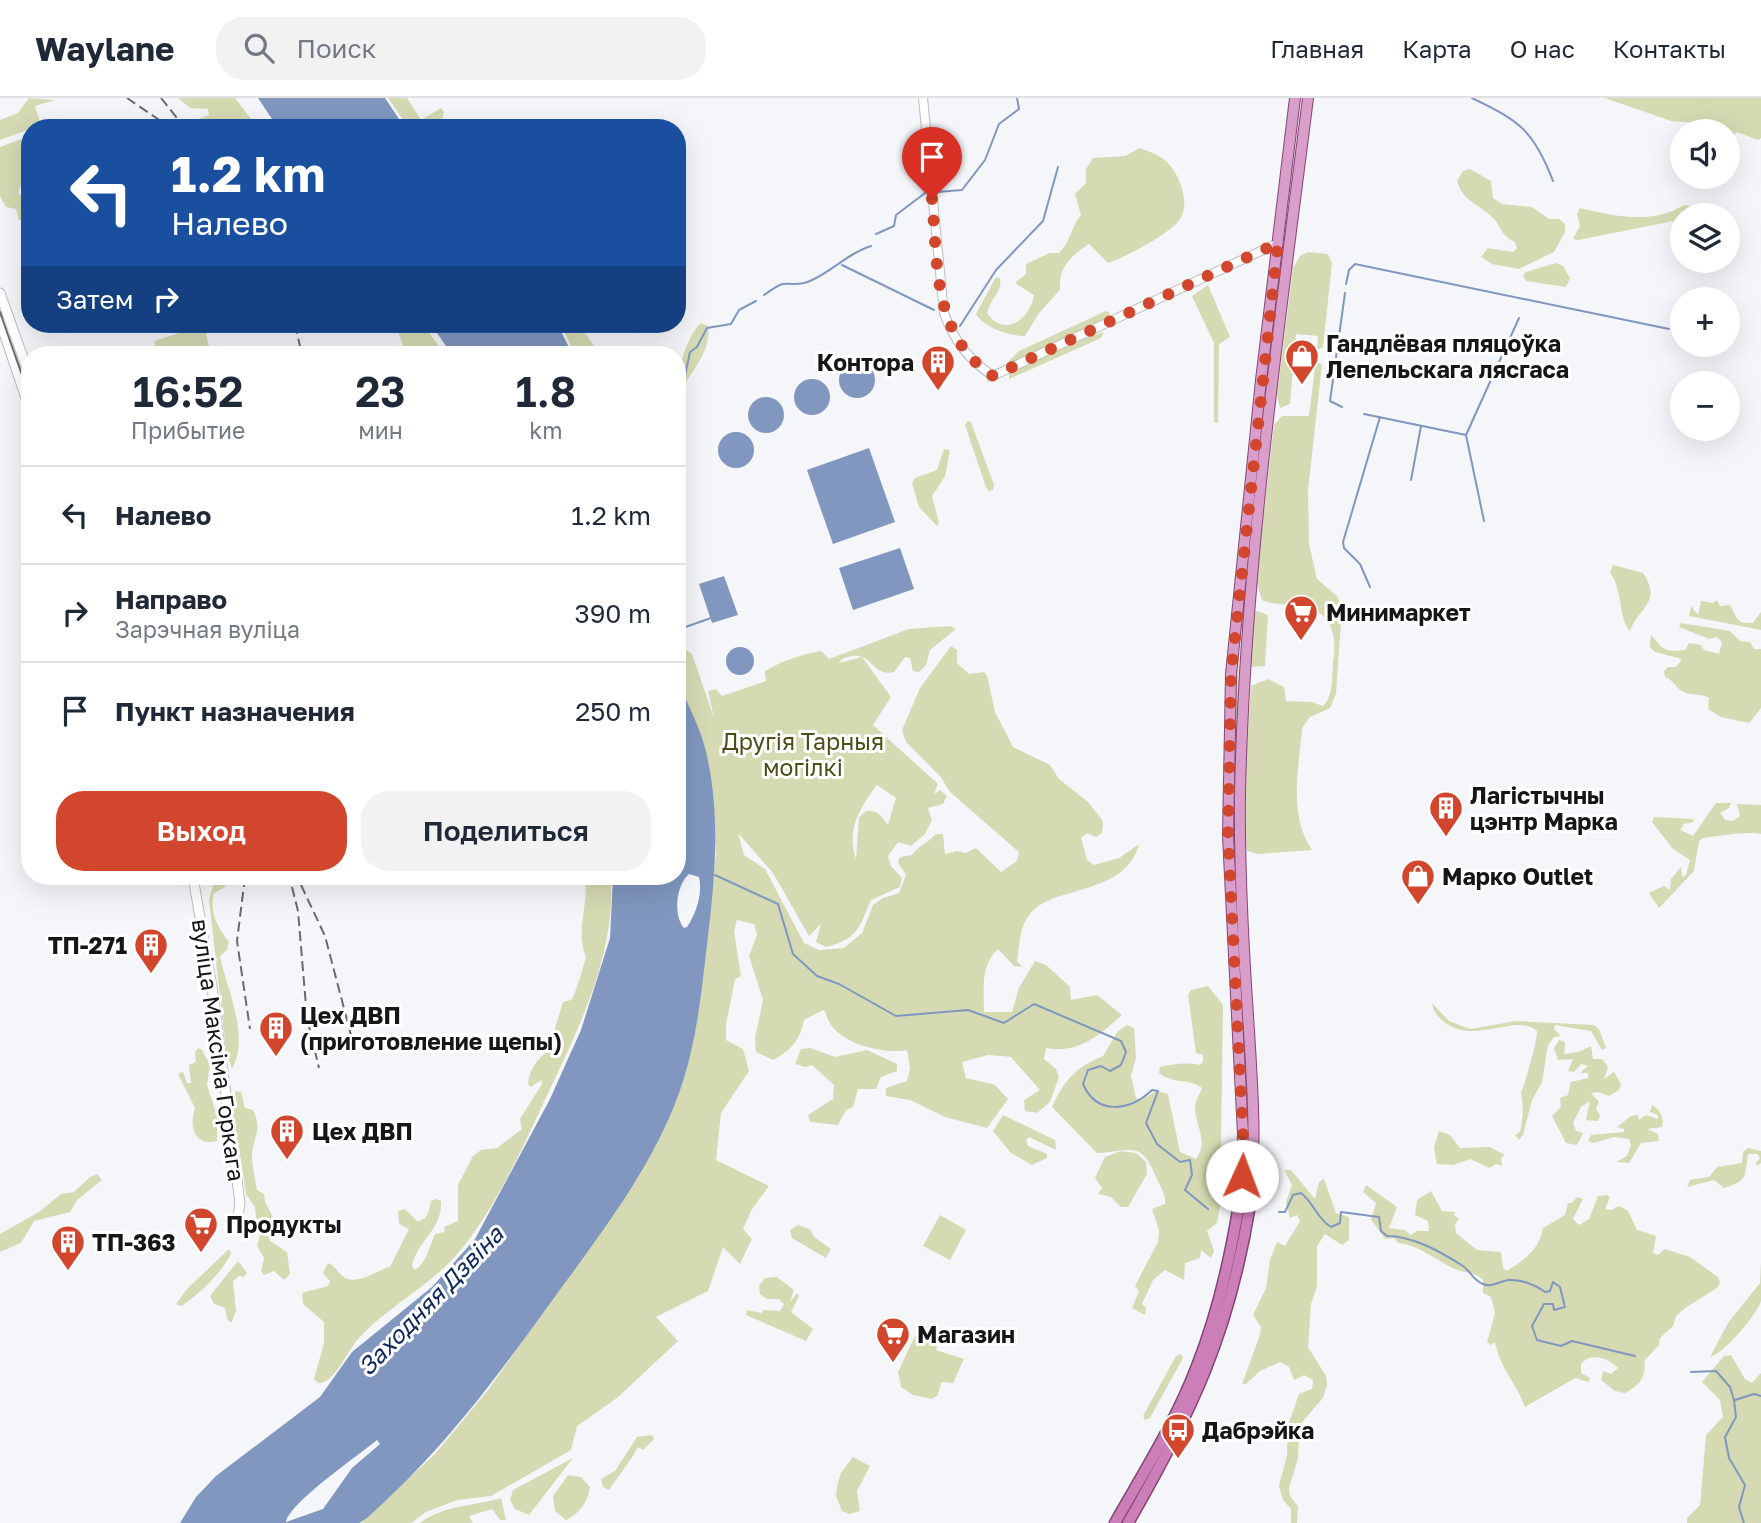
<!DOCTYPE html>
<html lang="ru">
<head>
<meta charset="utf-8">
<style>
  body { margin:0; font-family:"Golos Text",sans-serif; background:#f2f2f3; color:#1f2937; height:100vh; display:flex; flex-direction:column; font-size:26px; white-space:nowrap }
  * { box-sizing:border-box; margin:0 }
  p { font-size:23px; color:#747a83 }
  .icon { flex:none; width:38px; height:38px; fill:none; stroke:currentColor; stroke-width:2; stroke-linecap:round; stroke-linejoin:round }
  .map { position:relative; flex:1; overflow:hidden }
  .side { position:absolute; left:21px; top:248px; width:665px; height:539px; display:flex; flex-direction:column; background:#fff; border-radius:28px; box-shadow:0 7px 28px #0002 }
  .side>* { flex:none }
  .top-card { position:absolute; left:21px; top:21px; width:665px; height:214px; border-radius:28px; box-shadow:0 7px 28px #0002; background:#1a4fa0; color:#fff; overflow:hidden }
  .fabs { position:absolute; left:1670px; top:21px; display:grid; gap:14px }
  .fabs a { display:grid; place-items:center; width:70px; height:70px; border-radius:50%; background:#fff; box-shadow:0 7px 28px #0002; font-size:35px }
  .pin { position:absolute; display:grid; place-items:center; width:60px; height:60px; color:#fff; margin:-72px -30px; border-radius:50% 50% 50% 0; rotate:-45deg; box-shadow:0 0 7px #0007 }
  .pin .icon { rotate:45deg }
  .me { position:absolute; width:77px; margin:-38px; rotate:2deg; stroke-linejoin:round; filter:drop-shadow(0 0 5px #0008) }
  .turn { display:flex; align-items:center; gap:24px; height:147px; padding:0 35px; font-size:32px }
  .turn .icon { width:91px; height:91px; stroke-width:2.5 }
  .turn b { display:block; font-size:49px; line-height:60px }
  .then { display:flex; align-items:center; height:66px; padding:0 35px; background:#0003; gap:14px; font-size:26px }
  .eta { display:flex; justify-content:space-evenly; align-items:center; height:119px; text-align:center }
  .eta b { font-size:42px; font-weight:600; line-height:49px }
  .button { display:flex; gap:14px; margin-top:auto; padding:14px 35px }
  .button a { flex:1; height:80px; border-radius:28px; background:#d1462c; color:#fff; font-size:28px; font-weight:600; line-height:80px; text-align:center }
  .button a+a { background:#f2f2f3; color:#1f2937 }
  ul { padding:0; list-style:none }
  li { display:flex; align-items:center; gap:21px; height:98px; padding:0 35px; border-top:2px solid #e0e1e3 }
  li div { flex:1 }
  li b { display:block; font-size:26px }
  li em { font-style:normal }
  header { display:flex; align-items:center; gap:42px; box-sizing:border-box; height:98px; padding:0 35px; background:#fff; border-bottom:2px solid #e0e1e3 }
  header strong { font-size:33px }
  nav { display:flex; gap:38px; margin-inline-start:auto; font-size:24px }
  .search { width:490px; height:63px; background:#f2f2f3; display:flex; align-items:center; gap:18px; box-sizing:border-box; padding:0 24px; border-radius:28px; color:#747a83; font-size:26px }
  .map>svg:first-child { display:block }
</style>
</head>
<body>
<header>
<strong>Waylane</strong>
<div class="search"><svg class="icon" aria-label="search" viewBox="0 0 24 24"><circle cx="10" cy="10" r="6"/><path d="M15 15l6 6"/></svg>Поиск</div>
<nav><a>Главная</a><a>Карта</a><a>О нас</a><a>Контакты</a></nav>
</header>
<div class="map">
<svg width="1761" height="1425" viewBox="0 0 1761 1425">
  <rect width="100%" height="100%" fill="#f4f6fa"/>
  <g fill="#d6dab3" fill-rule="evenodd">
    <path d="M29,0L55,2L35,8L41,27L0,42V22L18,15Z"/>
    <path d="M178,0H235L258,30H196L198,21L209,17L208,11L190,10Z"/>
    <path d="M388,0H407L421,22L441,10L444,14L440,30H409Z"/>
    <path d="M1605,0H1761V40L1758,42L1737,34L1727,42V33H1709L1696,25L1671,23Z"/>
    <path d="M30,38V78L22,83L18,95L21,98L27,94L30,96V122H19L16,111L6,109L0,98V49Z"/>
    <path d="M1140,50C1150,54 1160,57 1168,65C1180,78 1192,107 1178,124C1164,139 1127,158 1108,165L1089,146C1072,157 1058,169 1060,192L1039,215L1025,238C1010,238 984,230 976,216L996,179L1000,180C1003,194 989,202 987,215C1004,240 1030,222 1034,197L1015,185L1026,176V166L1050,155H1059C1070,145 1071,129 1081,117L1075,96L1086,85V71L1093,60L1125,58Z"/>
    <path d="M1470,71L1491,83L1493,100L1502,106L1532,109L1549,121H1559L1565,126V134L1554,154L1519,171L1492,166L1481,159L1488,150L1513,154L1517,150L1515,144C1499,137 1503,129 1492,119C1478,105 1463,104 1457,83L1463,73Z"/>
    <path d="M1684,107L1690,108L1691,113L1679,122L1578,142L1573,141L1580,128L1577,116L1580,110C1614,118 1652,127 1684,107Z"/>
    <path d="M1308,154L1328,156L1332,165L1323,249L1317,252L1318,238L1296,236L1290,306L1280,310L1277,298L1293,170L1300,158Z"/>
    <path d="M1556,165L1563,168L1570,180L1566,189L1526,183L1523,178L1526,174Z"/>
    <path d="M1208,187L1230,239L1219,246L1218,325L1214,324V245L1192,198Z"/>
    <path d="M1276,193L1239,547L1236,757H1233C1227,568 1254,380 1276,193Z"/>
    <path d="M1106,213L1110,215L1109,219L1008,268L1006,266L1019,253Z"/>
    <path d="M701,225L708,228C712,253 690,276 677,298C677,275 684,242 701,225Z"/>
    <path d="M392,226H423L445,257H406L398,233Z"/>
    <path d="M561,226H579L600,257H575Z"/>
    <path d="M204,227L211,257H158L154,243Z"/>
    <path d="M1104,234L1101,240L1009,281V275L1063,248Z"/>
    <path d="M1319,265L1322,266L1308,392L1309,446L1317,481L1337,498L1342,510L1336,596L1330,610L1310,619L1302,630C1299,670 1288,717 1312,752L1258,756L1247,753L1246,745L1245,679L1251,588L1268,581L1284,589L1286,603L1312,604L1323,608C1333,599 1332,579 1333,566C1336,544 1336,520 1310,510C1295,504 1277,509 1262,502L1256,483L1274,327L1282,318H1309L1315,270Z"/>
    <path d="M968,323L971,324L994,387L993,392L989,393L986,389L965,327Z"/>
    <path d="M944,351L950,352L945,378L932,398L939,425L937,428L919,409L912,385L915,380L937,372Z"/>
    <path d="M1613,467L1643,475C1663,504 1638,510 1630,533C1618,520 1623,491 1610,475Z"/>
    <path d="M1717,502L1720,508L1730,507C1738,520 1735,526 1753,525L1761,514V532L1689,518L1691,508L1698,517L1701,503L1713,505Z"/>
    <path d="M1257,513L1268,517L1265,568L1250,569L1253,514Z"/>
    <path d="M1681,525L1730,533L1740,543L1750,544L1754,551H1761V610L1749,625L1721,619L1708,611L1709,600C1701,595 1692,598 1684,594C1676,591 1675,583 1665,579L1664,573L1668,569H1676L1682,561L1655,554L1650,549L1651,537C1663,550 1662,555 1685,552L1689,545L1701,547L1704,552L1719,556L1722,544L1717,539L1709,541L1679,529Z"/>
    <path d="M950,528L956,531L930,552L926,567L919,574L913,573L910,560L905,559L894,574C869,580 874,548 842,561L839,565L862,559L891,599L873,627L938,686L934,696L940,692L947,698L943,706L928,710L932,722L925,736L911,748L898,744L888,758L891,768L902,780L900,789L871,802C859,830 858,841 826,849L816,844L821,826L809,838L773,775L738,735L744,757L765,771L804,845L819,852L844,850L862,835L873,807L883,800L899,795L906,777L898,764L900,759L912,757C919,747 928,745 936,736H943L945,756L957,753L966,755L976,750L1001,774L1017,763L1019,754L950,694L940,678L906,644L902,632L920,590L951,548L957,552V565L969,576L984,574L987,578L995,614L1013,649L1050,667L1059,681L1088,704L1103,723L1102,735L1096,739L1087,735L1081,740L1087,762L1094,767L1119,760L1139,746C1125,799 1054,786 1030,816C1019,829 1020,847 1017,863L1022,869L1014,868L998,851C980,867 984,891 984,914H1012L1019,890L1035,863L1046,867L1070,889L1071,902L1097,897L1122,917C1098,938 1079,956 1046,950L1044,961L1056,971L1059,979L1050,1004L1037,1015L1025,1013L1024,1002L1040,992L1011,959L988,957L962,964L966,980L995,987L1008,1001L987,1030L945,1019L910,1002L886,998V990L907,983L910,970L907,952C881,957 831,944 826,915L823,912L804,922C800,942 792,952 773,962L756,954L755,940L763,902L749,858L757,837L754,826L737,822L734,833L741,878L735,881L726,926V942L743,951L749,973L721,1015L716,1062L769,1088L752,1111L743,1131L752,1141L740,1166L723,1149L708,1193L656,1219L678,1243L617,1300L577,1328L571,1352L491,1398L457,1402L426,1414L411,1425H360L435,1356L488,1292L616,1111L649,1056L683,982L697,919L716,756L708,664L677,581V551L683,550L692,556L714,620L708,593L716,591L722,598L766,583L765,573C782,563 802,556 821,553L829,561L909,531ZM877,687L896,700L888,727C881,718 879,712 866,713L859,719L856,761C846,731 860,710 877,687Z"/>
    <path d="M1716,705H1731L1729,710L1720,715L1725,722L1733,723L1740,718L1737,706L1761,707V736C1746,733 1720,738 1703,740L1699,743L1694,773L1659,810L1649,795L1664,788L1670,792L1671,781L1681,769L1682,779L1686,777L1690,762L1673,751L1652,724L1654,719L1693,721L1694,724L1684,726L1680,732L1693,738Z"/>
    <path d="M585,779H611C616,859 576,936 543,1006C519,1057 495,1110 460,1153C431,1188 389,1207 359,1240C348,1251 335,1286 318,1285L314,1281L324,1245V1224L303,1206L302,1195L328,1188L330,1183L323,1175L328,1165C336,1168 338,1176 345,1180C359,1187 377,1172 390,1169L409,1131L399,1126L398,1113L405,1111L417,1123C429,1122 429,1112 431,1103L436,1101L441,1103C443,1131 417,1143 412,1168L415,1172C427,1165 429,1148 435,1136L445,1134L444,1129L458,1123V1087L473,1058L481,1052L497,1050L522,1031L520,1021L542,986L541,982L531,989L528,986C529,972 537,961 548,953L563,904L571,902C576,896 583,869 586,860C575,830 589,809 585,779Z"/>
    <path d="M218,781L226,784L225,789L214,795C209,814 218,830 229,844L227,852L220,858C227,893 250,936 232,971L226,952L209,802L213,788Z"/>
    <path d="M1208,888L1223,907L1220,1108L1217,1125L1207,1133L1214,1153L1211,1160L1201,1152L1200,1160L1185,1165L1184,1182L1165,1172L1153,1182L1142,1206L1146,1210L1145,1217L1132,1210L1139,1193L1135,1188L1158,1144L1159,1132L1152,1111L1165,1106C1166,1096 1160,1089 1156,1079C1141,1041 1130,1054 1097,1055L1052,1009C1065,981 1075,970 1103,958L1118,933L1127,927L1134,930L1136,960L1131,978L1136,1000L1140,1002L1157,993L1168,996L1180,1054L1196,1061C1209,1044 1196,1029 1195,1011C1194,1005 1200,996 1202,990C1189,980 1171,986 1159,975L1160,969C1174,966 1186,964 1200,967L1203,964V957L1196,955L1188,897L1191,892Z"/>
    <path d="M1432,905L1449,923L1470,931L1516,923L1594,927L1599,931L1606,950L1602,952L1591,933L1555,927L1554,931L1561,938L1554,939L1548,947L1542,984L1532,1002L1523,1037L1519,1042L1515,1037L1520,1034C1523,1020 1524,1009 1521,995C1525,986 1538,940 1537,933C1516,914 1474,949 1443,923C1437,918 1433,913 1432,905Z"/>
    <path d="M1559,942L1565,944L1564,956L1578,954L1591,948L1593,961H1602L1608,969L1604,981L1614,974L1621,986L1619,992L1609,998L1598,994L1591,995L1599,1004L1596,1011L1600,1018L1598,1023L1586,1022L1590,1003L1581,1009L1573,1025L1576,1033L1583,1035L1577,1047L1566,1045L1552,1018L1561,1009L1560,1000L1568,997L1571,984L1588,980V975H1580L1588,968L1581,966L1574,974L1568,973L1573,961L1558,962L1554,950Z"/>
    <path d="M198,950L202,952L210,967L207,987L217,1018V1043C194,1049 189,1028 195,1010L178,976L183,974L187,985H191L189,967L196,964L195,954Z"/>
    <path d="M810,950L835,959L867,952L897,966V973L881,979L876,991H858L853,1009L846,1012L838,1027L810,1024L808,1017L833,1001L834,987L812,967L805,969L795,966L801,951Z"/>
    <path d="M236,993L241,994L245,1010L253,1012C263,1032 253,1039 252,1057C252,1069 255,1081 257,1092L264,1096L265,1104L273,1119L270,1143L287,1154L290,1176L284,1182L274,1173L264,1177L261,1173L264,1160L257,1148L261,1133L257,1126L255,1109L246,1096L231,1000Z"/>
    <path d="M1652,1007C1660,1011 1665,1021 1662,1029L1647,1031L1658,1036L1659,1043L1641,1045L1629,1065L1616,1064L1627,1058L1631,1047L1629,1041L1614,1039L1594,1045L1588,1043L1591,1037L1624,1034V1031L1617,1029L1631,1018L1638,1017L1639,1022L1646,1017L1658,1021V1017L1650,1014Z"/>
    <path d="M1003,1017L1055,1042L1056,1052L1029,1039L1026,1042L1028,1048L1047,1056V1060L1032,1067L1011,1055L993,1033Z"/>
    <path d="M1439,1033L1450,1037L1460,1050L1490,1049L1505,1057L1501,1060L1502,1068L1496,1066L1490,1070L1470,1061L1453,1067L1437,1066L1434,1049Z"/>
    <path d="M1748,1050L1761,1053V1065L1757,1068L1756,1065L1760,1060L1757,1056H1748C1744,1077 1750,1082 1724,1090L1714,1082L1687,1089L1690,1082L1709,1079L1717,1069L1742,1065L1743,1054Z"/>
    <path d="M1121,1053L1136,1055L1146,1064L1147,1076L1128,1109H1121L1111,1099L1098,1096L1102,1090L1095,1080L1105,1059Z"/>
    <path d="M1284,1072H1291L1315,1101L1319,1084L1324,1081L1336,1115L1349,1119V1142L1342,1147L1325,1136L1317,1148V1188L1311,1206L1308,1249L1326,1278L1327,1287L1323,1300L1303,1323L1299,1335L1298,1360L1289,1390L1290,1398L1298,1408L1297,1425H1291V1411L1283,1402L1279,1388L1287,1357L1288,1327L1299,1296L1312,1291L1313,1282L1304,1277L1294,1282L1289,1269L1280,1264L1260,1273L1246,1286H1242L1260,1237L1261,1229L1253,1217L1266,1190L1270,1162L1277,1144L1285,1148L1300,1123L1297,1117L1290,1120L1286,1104L1292,1087Z"/>
    <path d="M97,1076L102,1082L77,1102L70,1114L34,1123L21,1145L0,1154V1136L39,1114L61,1096L74,1094L90,1079Z"/>
    <path d="M1366,1087L1397,1109L1389,1130L1404,1132L1411,1137L1416,1133H1429L1428,1123L1415,1117L1417,1102L1431,1093L1442,1113L1455,1114L1454,1117L1459,1121L1455,1126L1456,1135L1477,1152L1501,1154L1503,1170L1507,1173C1524,1161 1539,1153 1543,1130L1565,1117L1568,1105H1572L1577,1099L1583,1101L1573,1121L1579,1127L1589,1121L1598,1098L1607,1097L1610,1099L1605,1111L1611,1112L1619,1108L1628,1113L1637,1132L1656,1138L1653,1155L1658,1157L1665,1151L1690,1159L1718,1179L1720,1185L1717,1190L1685,1210L1676,1218L1673,1228L1660,1240L1659,1247L1644,1263C1647,1279 1639,1288 1625,1295L1615,1293L1601,1282L1603,1273L1611,1276L1618,1270C1608,1260 1591,1254 1581,1266V1275L1590,1280L1589,1284L1575,1280L1525,1309C1516,1285 1500,1270 1495,1244L1491,1247L1487,1244L1495,1215L1491,1199L1483,1195V1182C1473,1172 1463,1176 1453,1170C1434,1161 1419,1147 1398,1145L1394,1140L1385,1141L1371,1121L1376,1105L1363,1094Z"/>
    <path d="M940,1117L966,1132L950,1162L923,1148Z"/>
    <path d="M798,1127L811,1132L814,1139L831,1151L826,1160L792,1140L790,1132Z"/>
    <path d="M229,1151L231,1155C225,1171 197,1199 181,1208L176,1206L187,1191Z"/>
    <path d="M238,1163L247,1175L244,1179L239,1178L233,1183L236,1213L231,1225L227,1221L225,1210L214,1206L210,1198Z"/>
    <path d="M1761,1164C1761,1176 1761,1192 1761,1203C1758,1216 1721,1258 1710,1259L1728,1225L1760,1185Z"/>
    <path d="M777,1179L794,1192L790,1204L797,1195L799,1198L791,1214L813,1231L806,1243L746,1217L747,1212L761,1215L764,1212L780,1213L784,1206L779,1201H767L760,1196L759,1188L765,1180Z"/>
    <path d="M919,1236L939,1240L936,1252L964,1261L953,1285L941,1284L938,1297L932,1301L913,1297L901,1289L898,1274L915,1238Z"/>
    <path d="M1181,1256L1183,1260L1150,1320L1145,1322L1143,1318L1176,1258Z"/>
    <path d="M1731,1257L1745,1281L1752,1285L1761,1275V1425H1687V1420L1700,1407L1706,1337L1723,1319L1720,1302L1702,1284L1724,1258Z"/>
    <path d="M652,1337L654,1341L643,1352L638,1349C629,1366 619,1377 609,1392L603,1389L601,1381L615,1373L637,1339Z"/>
    <path d="M853,1359L870,1368L857,1393L860,1413L849,1416L842,1413L836,1398L837,1388L841,1375Z"/>
    <path d="M573,1360L529,1417L515,1411L510,1402L513,1392Z"/>
    <path d="M568,1377L581,1379L590,1389C587,1405 581,1414 566,1422L555,1413L553,1398Z"/>
    <path d="M501,1400L506,1422H500L492,1411L469,1418L473,1425H420C443,1407 474,1408 501,1400Z"/>
  </g>
  <g fill="#8197bf" fill-rule="evenodd">
    <path d="M258,0H385L405,30H278Z"/>
    <path d="M431,226H557L573,257H452Z"/>
    <circle cx="857" cy="282" r="18"/>
    <circle cx="812" cy="299" r="18"/>
    <circle cx="766" cy="317" r="18"/>
    <circle cx="736" cy="352" r="18"/>
    <path d="M869,350L895,424L833,446L807,372Z"/>
    <path d="M900,450L914,491L853,512L839,470Z"/>
    <path d="M724,478L738,517L712,525L699,486Z"/>
    <circle cx="740" cy="563" r="14"/>
    <path d="M677,581C686,604 699,626 705,650C720,708 716,770 709,829C703,879 699,931 684,980C658,1065 597,1140 546,1211C488,1291 441,1354 367,1420L359,1425H180L196,1399L216,1378L320,1299L352,1254L432,1189L475,1141L550,1001L581,932L610,840L613,779H677ZM689,776L699,779C703,795 696,816 687,829L684,830C673,817 676,787 689,776ZM377,1342L380,1346L352,1370L323,1411L286,1424C289,1405 359,1357 377,1342Z"/>
  </g>
  <g fill="none" stroke-linecap="round" stroke-linejoin="round">
    <g stroke="#8197bf" stroke-width="2">
      <path d="M1472,0C1520,23 1534,33 1553,83"/>
      <path d="M937,94L962,92L985,62L999,26L1019,11L1017,0"/>
      <path d="M876,136L894,128L896,117L925,95"/>
      <path d="M842,167L934,212"/>
      <path d="M1346,186L1349,172L1355,166L1669,231"/>
      <path d="M764,197C769,194 777,187 783,186C793,185 799,188 810,183C833,173 848,155 871,148"/>
      <path d="M960,228L996,172L1043,123L1058,69"/>
      <path d="M677,286L685,278L690,254L697,249L707,230L731,226L739,212L756,203"/>
      <path d="M1342,309L1330,303L1345,195"/>
      <path d="M1364,316L1466,337L1484,423"/>
      <path d="M1466,337L1519,220"/>
      <path d="M1411,382L1421,328"/>
      <path d="M1370,489L1360,466L1344,450L1343,444L1380,319"/>
      <path d="M677,532L711,520"/>
      <path d="M715,777L778,806L793,856L817,878L839,886L896,918L968,912L1004,925L1034,906L1121,943L1126,954L1121,967L1110,973L1101,968L1088,972L1083,986C1097,1018 1130,1013 1152,992L1158,993L1146,1025L1157,1046L1180,1064L1190,1062L1192,1077L1185,1092L1208,1111"/>
      <path d="M1279,1114H1285L1293,1097L1301,1095C1314,1105 1317,1121 1331,1129L1340,1125L1341,1114L1379,1119L1381,1133L1387,1138C1413,1138 1441,1154 1463,1168C1471,1174 1473,1182 1483,1186C1492,1190 1499,1183 1509,1182C1520,1181 1536,1187 1545,1194L1550,1193L1553,1184L1560,1189L1565,1209L1554,1212L1553,1206H1544L1532,1228L1537,1242L1561,1248L1572,1243L1635,1258"/>
      <path d="M1691,1274L1716,1273L1730,1289L1734,1302L1736,1319L1725,1339L1729,1360L1745,1387L1739,1409L1744,1425"/>
      <path d="M1735,1302L1754,1296L1761,1298"/>
    </g>
    <g stroke="#bbbdc1" stroke-width="10">
      <path id="tertiary" d="M923,0L944,215C953,241 970,263 993,278L1278,145"/>
    </g>
    <g stroke="#bbbdc1" stroke-width="11">
      <g id="secondary">
        <path d="M0,195L30,279"/>
        <path d="M0,223L30,312"/>
        <path d="M193,779L212,889L240,1105L237,1125"/>
      </g>
    </g>
    <g stroke="#844574" stroke-width="12">
      <g id="primary">
        <path d="M1239,1106L1243,1037L1228,738L1231,576L1261,282L1295,0"/>
        <path d="M1250,1107C1257,1044 1252,981 1248,918C1243,844 1239,769 1240,695C1245,462 1279,231 1308,0"/>
      </g>
    </g>
    <g stroke="#844574" stroke-width="13">
      <g id="trunk">
        <path d="M1115,1425C1144,1374 1176,1323 1197,1268C1218,1215 1230,1162 1239,1106"/>
        <path d="M1128,1425C1192,1314 1229,1235 1250,1107"/>
      </g>
    </g>
    <use href="#tertiary" stroke="#fff" stroke-width="8"/>
    <use href="#secondary" stroke="#fff" stroke-width="9"/>
    <use href="#primary" stroke="#d99eca" stroke-width="10"/>
    <use href="#trunk" stroke="#cc7eb8" stroke-width="10"/>
    <path stroke="#696b6d" stroke-width="2" d="M0,214L30,300"/>
    <g stroke="#696b6d" stroke-width="2" stroke-dasharray="10 5" stroke-linecap="butt">
      <path d="M127,0L171,30"/>
      <path d="M161,0L185,30"/>
      <path d="M295,226L302,257"/>
      <path d="M245,779L237,843L250,931"/>
      <path d="M301,787L325,838L352,941"/>
      <path d="M292,789L298,813L307,920L319,970"/>
    </g>
  </g>
  <g fill="none" stroke-linecap="round" stroke-linejoin="round">
    <path stroke="#d1462c" stroke-width="12" stroke-dasharray="0 21.6" d="M932,101C938,166 932,238 993,278L1278,145L1231,576L1228,738L1243,1037L1242,1078"/>
  </g>
  <defs>
    <g id="shop-pin" transform="scale(1.75)"><path d="M0 17L-7.5 6A9.5 9.5 0 1 1 7.5 6Z" fill="#d1462c" stroke="#fff"/><path d="M-5-2.5h2.3a2.7 3.5 0 0 1 5.4 0H5L5.5 6h-11ZM-1.5-2.5h3a1.5 2.3 0 0 0-3 0Z" fill="#fff"/></g>
    <g id="building-pin" transform="scale(1.75)"><path d="M0 17L-7.5 6A9.5 9.5 0 1 1 7.5 6Z" fill="#d1462c" stroke="#fff"/><path d="M-4-6H4V6H1V3H-1V6H-4ZM-2.5-4.3h1.7v1.8h-1.7ZM.8-4.3h1.7v1.8H.8ZM-2.5-1h1.7V.8h-1.7ZM.8-1h1.7V.8H.8Z" fill="#fff"/></g>
    <g id="supermarket-pin" transform="scale(1.75)"><path d="M0 17L-7.5 6A9.5 9.5 0 1 1 7.5 6Z" fill="#d1462c" stroke="#fff"/><path d="M-6-5.5h2.5l.6 2H6L4.5 2H-2.5L-4.4-4H-6ZM-1.5 3.2a1.3 1.3 0 1 0 .1 0ZM3 3.2a1.3 1.3 0 1 0 .1 0Z" fill="#fff"/></g>
    <g id="bus-pin" transform="scale(1.75)"><path d="M0 17L-7.5 6A9.5 9.5 0 1 1 7.5 6Z" fill="#d1462c" stroke="#fff"/><path d="M-5-6H5V4H4V6H2V4H-2V6H-4V4H-5ZM-3.5-4V0h7V-4ZM-3.5 1.2v1.5H-2V1.2ZM2 1.2v1.5H3.5V1.2Z" fill="#fff"/></g>
  </defs>
  <g fill-rule="evenodd">
    <use href="#shop-pin" x="1302" y="258"/>
    <use href="#building-pin" x="938" y="264"/>
    <use href="#supermarket-pin" x="1301" y="514"/>
    <use href="#building-pin" x="1446" y="710"/>
    <use href="#shop-pin" x="1418" y="778"/>
    <use href="#building-pin" x="151" y="847"/>
    <use href="#building-pin" x="276" y="930"/>
    <use href="#building-pin" x="287" y="1033"/>
    <use href="#supermarket-pin" x="201" y="1126"/>
    <use href="#building-pin" x="68" y="1144"/>
    <use href="#supermarket-pin" x="893" y="1236"/>
    <use href="#bus-pin" x="1178" y="1332"/>
  </g>
  <g text-anchor="middle" dominant-baseline="central" stroke-width="6" stroke-linejoin="round" paint-order="stroke">
    <g font-size="23" font-weight="bold" fill="#151617" stroke="#fff" text-anchor="start">
      <text x="1326" y="245">Гандлёвая пляцоўка<tspan x="1326" dy="26">Лепельскага лясгаса</tspan></text>
      <text x="914" y="264" text-anchor="end">Контора</text>
      <text x="1326" y="514">Минимаркет</text>
      <text x="1470" y="697">Лагістычны<tspan x="1470" dy="26">цэнтр Марка</tspan></text>
      <text x="1442" y="778">Марко Outlet</text>
      <text x="127" y="847" text-anchor="end">ТП-271</text>
      <text x="300" y="917">Цех ДВП<tspan x="300" dy="26">(приготовление щепы)</tspan></text>
      <text x="312" y="1033">Цех ДВП</text>
      <text x="226" y="1126">Продукты</text>
      <text x="92" y="1144">ТП-363</text>
      <text x="917" y="1236">Магазин</text>
      <text x="1202" y="1332">Дабрэйка</text>
    </g>
    <g font-size="23" fill="#4b4e17" stroke="#fff">
      <text x="803" y="643">Другія Тарныя<tspan x="803" dy="26">могілкі</tspan></text>
    </g>
    <g font-size="23" fill="#151617" stroke="#fff">
      <text transform="translate(219 952) rotate(82)">вуліца Максіма Горкага</text>
    </g>
    <g font-size="24" font-style="italic" fill="#0f2759" stroke="#fff">
      <text transform="translate(430 1202) rotate(-46)">Заходняя Дзвіна</text>
    </g>
  </g>
</svg>
<div class="fabs">
<a><svg class="icon" aria-label="sound" viewBox="0 0 24 24"><path d="M4 9h4l5-4v14l-5-4H4zM17 9q2 3 0 6"/></svg></a>
<a><svg class="icon" aria-label="layers" viewBox="0 0 24 24"><path d="M12 4l9 5-9 5-9-5zM3 14l9 5 9-5"/></svg></a>
<a>+</a>
<a>−</a>
</div>
<div class="pin" style="left:932px;top:101px;background:#d93025"><svg class="icon" aria-label="arrive" viewBox="0 0 24 24"><path d="M6 21V4h12l-3 4 3 4H6"/></svg></div>
<svg class="me" style="left:1242px;top:1078px" viewBox="-20 -20 40 40"><circle r="19" fill="#fff"/><path d="M0-13L10 11 0 6-10 11z" fill="#d1462c"/></svg>
<div class="top-card">
<div class="turn"><svg class="icon" aria-label="left" viewBox="0 0 24 24"><path d="M17 20v-9H6M10 6l-5 5 5 5"/></svg><div><b>1.2 km</b>Налево</div></div>
<div class="then">Затем<svg class="icon" aria-label="right" viewBox="0 0 24 24"><path d="M7 20v-9h11M14 6l5 5-5 5"/></svg></div>
</div>
<section class="side">
<div class="eta">
<div><b>16:52</b><p>Прибытие</p></div>
<div><b>23</b><p>мин</p></div>
<div><b>1.8</b><p>km</p></div>
</div>
<ul>
<li><svg class="icon" aria-label="left" viewBox="0 0 24 24"><path d="M17 20v-9H6M10 6l-5 5 5 5"/></svg><div><b>Налево</b></div><em>1.2 km</em></li>
<li><svg class="icon" aria-label="right" viewBox="0 0 24 24"><path d="M7 20v-9h11M14 6l5 5-5 5"/></svg><div><b>Направо</b><p>Зарэчная вуліца</p></div><em>390 m</em></li>
<li><svg class="icon" aria-label="arrive" viewBox="0 0 24 24"><path d="M6 21V4h12l-3 4 3 4H6"/></svg><div><b>Пункт назначения</b></div><em>250 m</em></li>
</ul>
<div class="button"><a>Выход</a><a>Поделиться</a></div>
</section>
</div>
</body>
</html>
